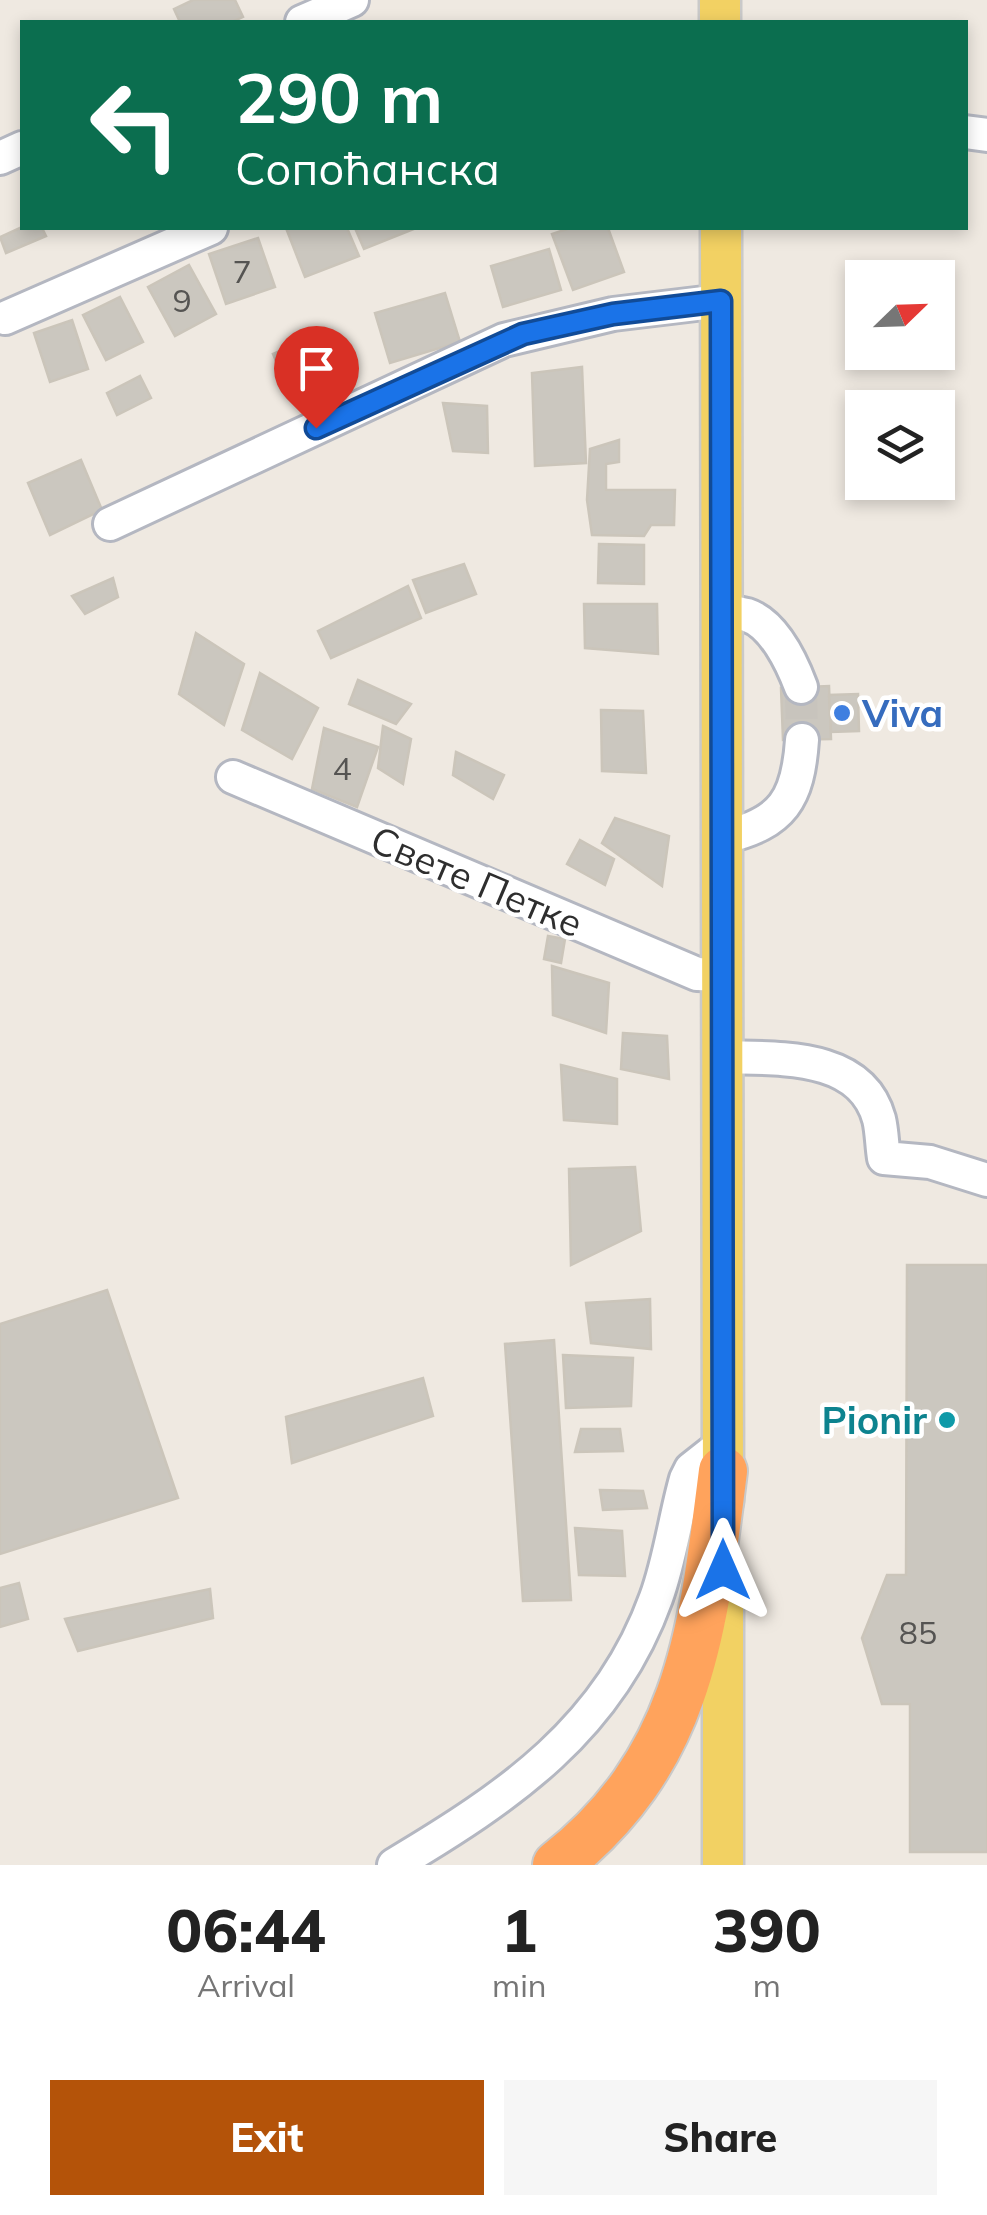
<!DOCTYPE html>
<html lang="en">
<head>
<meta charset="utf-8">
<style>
  body { margin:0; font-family:Mulish,sans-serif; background:#f6f6f6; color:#222; height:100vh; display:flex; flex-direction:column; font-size:38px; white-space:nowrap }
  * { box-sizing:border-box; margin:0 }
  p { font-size:32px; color:#767676 }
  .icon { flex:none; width:55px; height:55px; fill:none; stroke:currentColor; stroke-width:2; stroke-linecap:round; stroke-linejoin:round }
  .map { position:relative; height:1865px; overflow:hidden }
  .sheet { display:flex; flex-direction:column; background:#fff; flex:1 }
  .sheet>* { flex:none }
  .top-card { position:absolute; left:20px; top:20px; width:948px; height:210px; border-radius:0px; box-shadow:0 5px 15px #0003; background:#0b6e4f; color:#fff; overflow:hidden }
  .needle { width:65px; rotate:67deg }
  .tools { position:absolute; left:845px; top:260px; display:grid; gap:20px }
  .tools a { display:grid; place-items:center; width:110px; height:110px; border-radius:0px; background:#fff; box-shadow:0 5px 15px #0003; font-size:50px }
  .pin { position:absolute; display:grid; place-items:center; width:85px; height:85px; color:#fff; margin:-102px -42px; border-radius:50% 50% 50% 0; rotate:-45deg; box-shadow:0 0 10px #0007 }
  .pin .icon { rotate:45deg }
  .me { position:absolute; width:110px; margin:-55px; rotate:0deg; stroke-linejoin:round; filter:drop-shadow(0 0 8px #0008) }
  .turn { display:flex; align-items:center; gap:35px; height:210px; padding:0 50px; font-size:45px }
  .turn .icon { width:130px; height:130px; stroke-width:2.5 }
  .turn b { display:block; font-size:70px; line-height:85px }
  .eta { display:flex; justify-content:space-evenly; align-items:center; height:170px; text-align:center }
  .eta b { font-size:60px; font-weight:800; line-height:70px }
  .primary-button { display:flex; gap:20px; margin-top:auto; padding:20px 50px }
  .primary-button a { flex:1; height:115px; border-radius:0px; background:#b45309; color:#fff; font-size:40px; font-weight:800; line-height:115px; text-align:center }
  .primary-button a+a { background:#f6f6f6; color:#222 }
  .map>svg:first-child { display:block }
</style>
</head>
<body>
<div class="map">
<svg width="987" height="1865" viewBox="0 0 987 1865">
  <rect width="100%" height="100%" fill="#efe9e1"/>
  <g fill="#cbc7bf" stroke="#cbc5ba" stroke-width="2.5">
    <path d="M193,0H235L243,17L232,22H180L174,9Z"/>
    <path d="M22,227L42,228L46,236L6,253L0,237Z"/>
    <path d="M286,228H347L359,256L305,277Z"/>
    <path d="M355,228H416L364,249Z"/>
    <path d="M570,228H608L624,272L573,290L552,234Z"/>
    <path d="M258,238L275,287L226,304L209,254Z"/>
    <path d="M549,249L561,290L503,307L491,266Z"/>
    <path d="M189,265L216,314L175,336L148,287Z"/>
    <path d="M445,293L460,342L390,363L375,313Z"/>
    <path d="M120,297L143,342L106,360L83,315Z"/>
    <path d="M72,320L88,369L50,382L34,333Z"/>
    <path d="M306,340L321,375L288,389L273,354Z"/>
    <path d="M582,367L586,463L535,466L532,373Z"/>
    <path d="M140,376L151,398L117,415L107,393Z"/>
    <path d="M443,403L487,406L488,453L453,451Z"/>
    <path d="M619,440V462L606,464V490H675L674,525H651L644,536L592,535L587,500L590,449Z"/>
    <path d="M81,460L102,510L50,535L28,483Z"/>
    <path d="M599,544L644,545V584L598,583Z"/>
    <path d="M464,564L476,594L426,613L413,580Z"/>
    <path d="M113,578L118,597L85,614L72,596Z"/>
    <path d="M408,586L421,618L331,658L318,631Z"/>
    <path d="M584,604H657L658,654L585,648Z"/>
    <path d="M196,633L244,664L224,725L179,694Z"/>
    <path d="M260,673L318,708L292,759L242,730Z"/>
    <path d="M358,680L411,704L396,724L349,704Z"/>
    <path d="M829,686L831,739L783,740L781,688Z"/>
    <path d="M858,694L859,731L831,732L829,695Z"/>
    <path d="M601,710L643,711L646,773L602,771Z"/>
    <path d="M383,726L411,739L403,784L378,768Z"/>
    <path d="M324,728L378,747L357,807L312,789Z"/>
    <path d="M456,752L504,775L493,799L453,775Z"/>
    <path d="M615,818L669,836L662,886L602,843Z"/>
    <path d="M580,840L614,859L605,885L567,864Z"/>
    <path d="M548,936L565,939L561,963L544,959Z"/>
    <path d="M552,966L609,983L606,1033L553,1015Z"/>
    <path d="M623,1033L667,1036L669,1079L621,1069Z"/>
    <path d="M561,1065L617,1079V1124L564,1120Z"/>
    <path d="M635,1167L641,1231L571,1265L569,1169Z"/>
    <path d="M907,1265H987V1852H910V1704H882L862,1638L887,1575H906Z"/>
    <path d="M107,1290L178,1498L0,1554V1324Z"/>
    <path d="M650,1299L651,1349L591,1343L586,1303Z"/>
    <path d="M554,1340L571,1600L523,1601L505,1344Z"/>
    <path d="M563,1355L633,1358L631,1406L566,1408Z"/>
    <path d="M423,1378L433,1416L292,1463L286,1417Z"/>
    <path d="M581,1429H620L623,1451L575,1452Z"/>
    <path d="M600,1490L643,1491L647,1508L603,1510Z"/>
    <path d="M575,1528L622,1531L625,1576L579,1575Z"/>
    <path d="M19,1583L28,1619L0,1627V1588Z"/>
    <path d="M210,1589L213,1618L78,1651L65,1619Z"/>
  </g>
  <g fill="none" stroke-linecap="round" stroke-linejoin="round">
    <path stroke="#c8c4bd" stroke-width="32" stroke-dasharray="32 16" stroke-linecap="butt" d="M801,687L802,740"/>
    <g stroke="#b4b7c1" stroke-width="38">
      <g id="minor">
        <path d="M302,22L352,0"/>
        <path d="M965,132L987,135"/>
        <path d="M0,158L22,148"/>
        <path d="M5,318L211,228"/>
        <path d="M110,524L504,340L613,314L721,301"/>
        <path d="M723,611C731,612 740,613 747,615C774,624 792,663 801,687"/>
        <path d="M233,777L697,974L724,975"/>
        <path d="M724,837C783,823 798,799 802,740"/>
        <path d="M724,1057C779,1059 861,1053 879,1119C882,1131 882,1146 884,1158L930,1162L987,1180"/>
        <path d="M394,1865C508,1797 609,1729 656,1598C670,1560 675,1518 686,1479L691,1469L724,1443"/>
      </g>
    </g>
    <g stroke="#c9c9c9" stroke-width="45">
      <g id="major">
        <path d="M720,0V22"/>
        <path d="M721,228L723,1501"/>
        <path d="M723,1865V1574"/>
      </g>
    </g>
    <g stroke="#c9c9c9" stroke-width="52">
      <path id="highway" d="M557,1865C691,1760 703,1629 723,1471"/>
    </g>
    <use href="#minor" stroke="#fff" stroke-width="32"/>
    <use href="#major" stroke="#f2d163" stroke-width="40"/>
    <use href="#highway" stroke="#ffa35c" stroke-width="48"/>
  </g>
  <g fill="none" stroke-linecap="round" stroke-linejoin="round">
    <g stroke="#114b97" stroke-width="25">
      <path id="route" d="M316,428L523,334L613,314L721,301L723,1570"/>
    </g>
    <use href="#route" stroke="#1a73e8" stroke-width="18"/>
  </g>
  <circle fill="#3f7fe0" stroke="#fff" stroke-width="4" cx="842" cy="713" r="10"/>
  <circle fill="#0f9aa8" stroke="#fff" stroke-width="4" cx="947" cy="1420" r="10"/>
  <g text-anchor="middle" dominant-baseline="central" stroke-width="9" stroke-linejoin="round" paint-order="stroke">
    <g font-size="32" fill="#555452">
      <text x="242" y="271">7</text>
      <text x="182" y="300">9</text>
      <text x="342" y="768">4</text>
      <text x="918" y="1632">85</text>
    </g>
    <g font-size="38" font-weight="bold" fill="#366cbe" stroke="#fff" text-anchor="start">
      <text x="862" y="713">Viva</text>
    </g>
    <g font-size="38" fill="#2e2e2e" stroke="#fff">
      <text transform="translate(477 881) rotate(23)">Свете Петке</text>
    </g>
    <g font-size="38" font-weight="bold" fill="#0d838f" stroke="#fff" text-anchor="end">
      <text x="927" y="1420">Pionir</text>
    </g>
  </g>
</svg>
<div class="tools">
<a><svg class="needle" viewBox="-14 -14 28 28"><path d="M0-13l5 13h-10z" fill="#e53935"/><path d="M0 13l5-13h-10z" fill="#767676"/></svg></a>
<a><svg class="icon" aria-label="layers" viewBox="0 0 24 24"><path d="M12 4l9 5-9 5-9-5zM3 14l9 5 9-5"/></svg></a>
</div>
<div class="pin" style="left:316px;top:428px;background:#d93025"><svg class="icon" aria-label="arrive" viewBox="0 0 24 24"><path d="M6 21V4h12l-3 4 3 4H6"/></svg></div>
<svg class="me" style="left:723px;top:1570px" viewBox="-20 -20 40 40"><path d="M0-17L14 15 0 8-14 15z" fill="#1a73e8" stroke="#fff" stroke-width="4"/></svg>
<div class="top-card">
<div class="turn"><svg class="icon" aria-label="left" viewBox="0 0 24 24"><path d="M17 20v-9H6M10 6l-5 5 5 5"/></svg><div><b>290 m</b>Сопоћанска</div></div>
</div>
</div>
<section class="sheet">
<div class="eta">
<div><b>06:44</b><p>Arrival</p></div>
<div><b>1</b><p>min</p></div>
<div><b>390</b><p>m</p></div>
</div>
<div class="primary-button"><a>Exit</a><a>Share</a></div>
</section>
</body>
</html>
